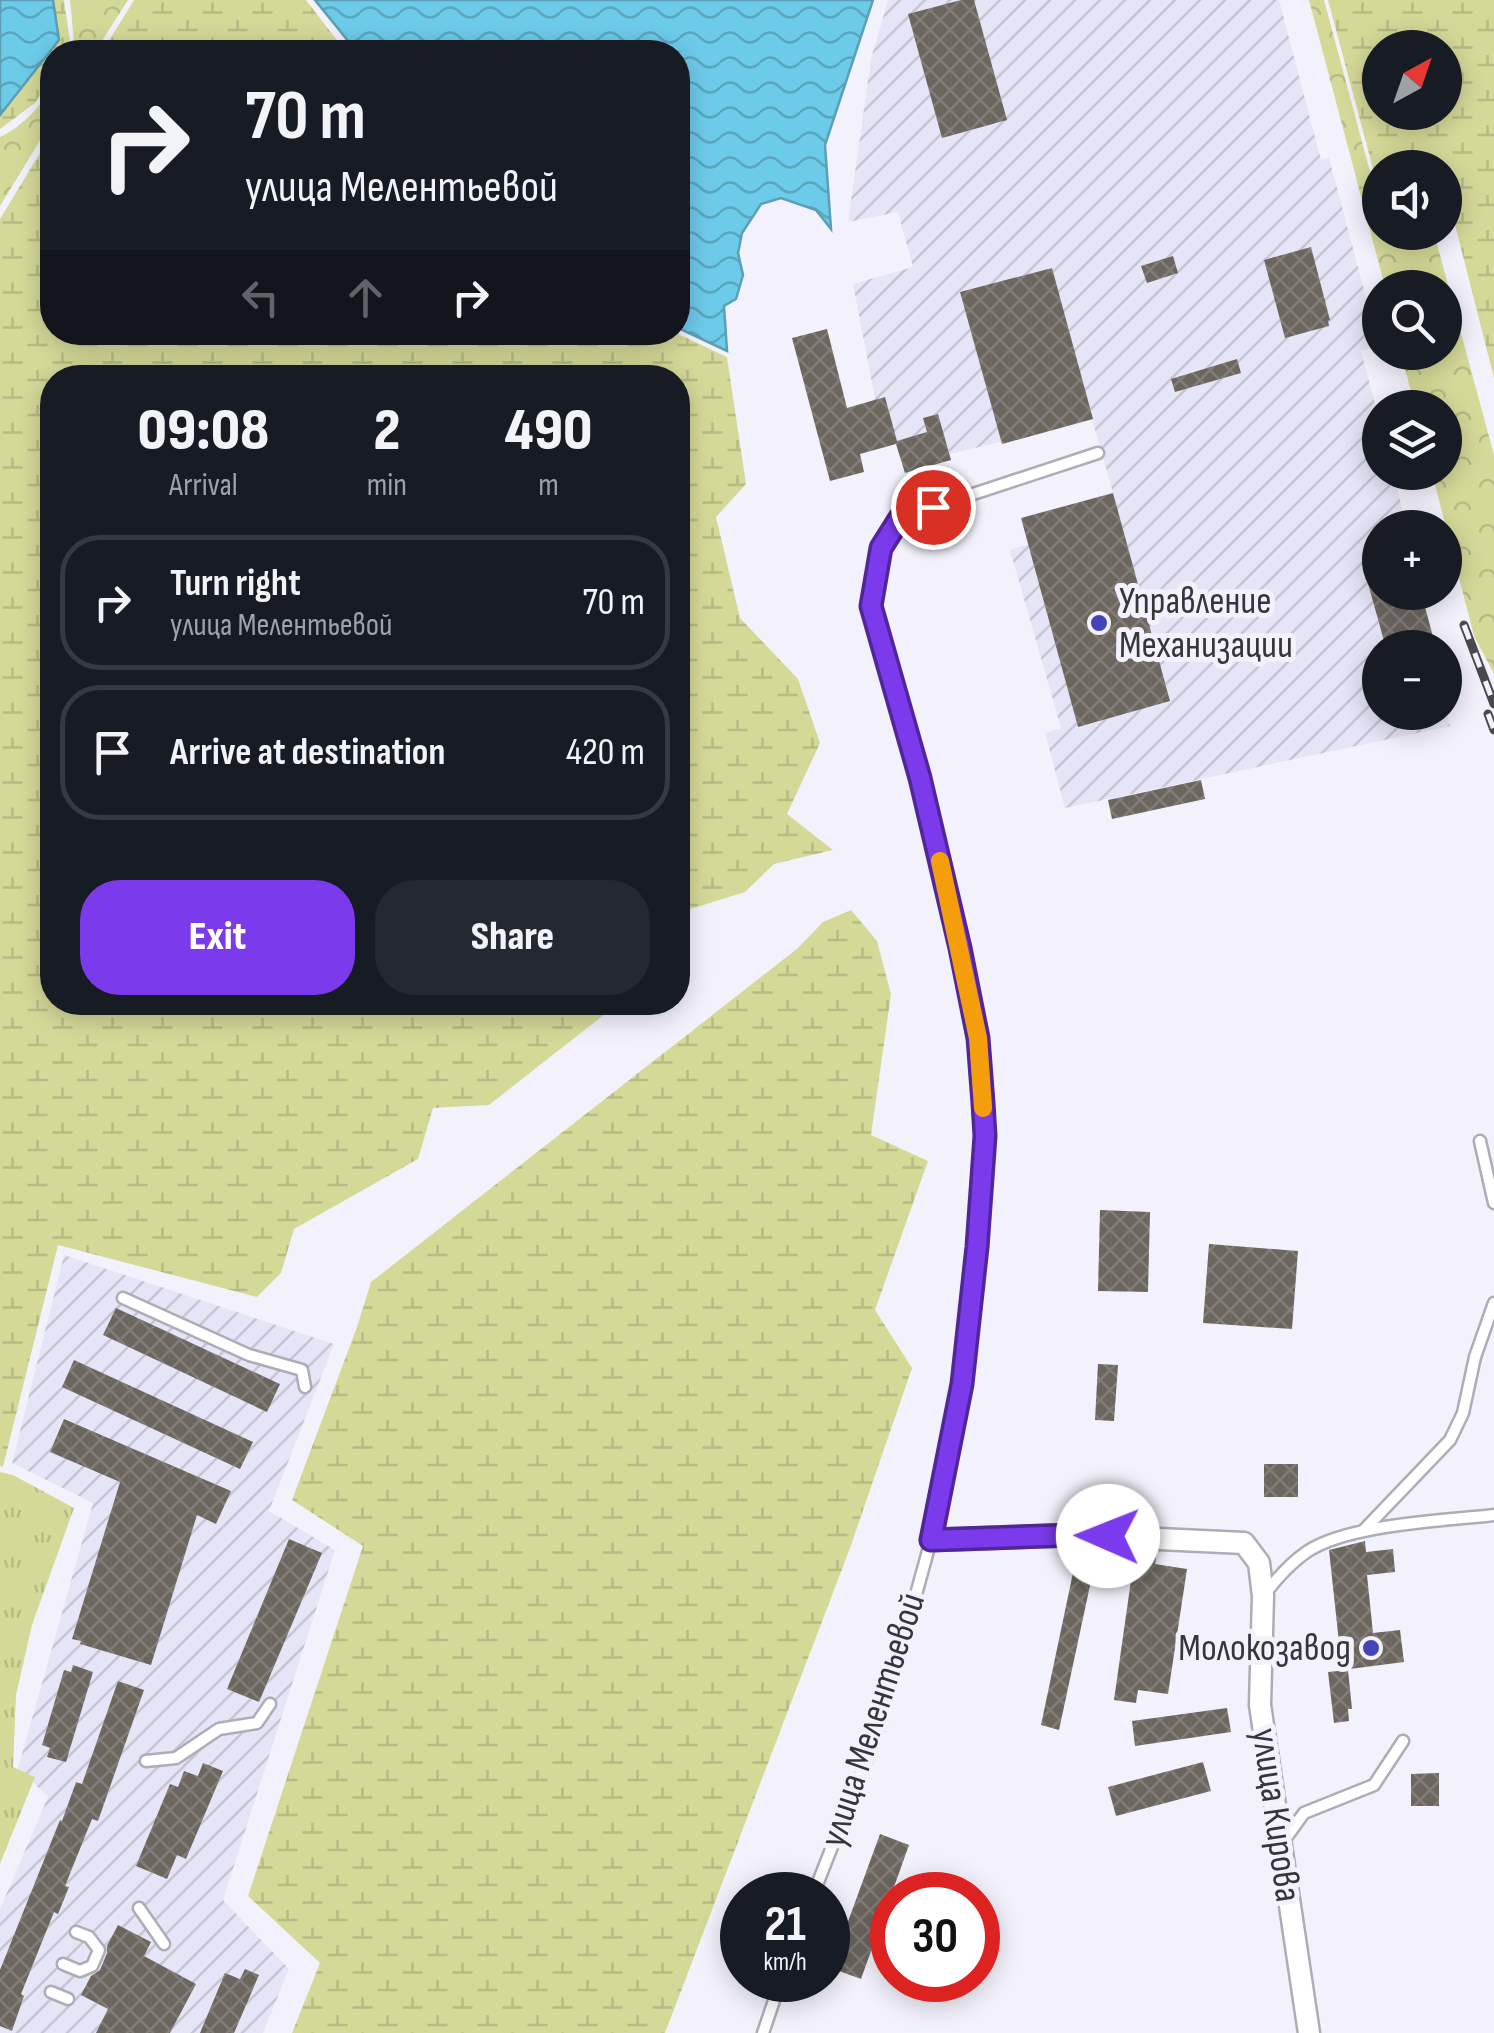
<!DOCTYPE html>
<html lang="en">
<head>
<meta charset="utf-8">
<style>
  body { margin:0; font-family:"Sofia Sans Condensed",sans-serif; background:#242831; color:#f1f3f6; height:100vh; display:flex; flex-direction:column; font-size:38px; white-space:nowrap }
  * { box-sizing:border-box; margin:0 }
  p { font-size:32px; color:#9ea1a6 }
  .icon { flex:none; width:55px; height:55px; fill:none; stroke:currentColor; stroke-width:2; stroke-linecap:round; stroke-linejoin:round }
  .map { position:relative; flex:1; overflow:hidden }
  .panel { position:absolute; left:40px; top:365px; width:650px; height:650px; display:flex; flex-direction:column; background:#171b24; border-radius:40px; box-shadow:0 5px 25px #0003 }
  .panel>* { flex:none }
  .guide { position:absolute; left:40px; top:40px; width:650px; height:305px; border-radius:40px; box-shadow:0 5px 25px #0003; background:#171b24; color:#f1f3f6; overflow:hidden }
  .needle { width:65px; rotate:40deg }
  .controls { position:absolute; left:1362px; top:30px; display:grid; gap:20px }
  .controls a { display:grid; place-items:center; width:100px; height:100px; border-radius:50%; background:#171b24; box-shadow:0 5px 25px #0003; font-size:50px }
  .speed { position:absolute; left:720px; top:1872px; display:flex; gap:20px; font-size:50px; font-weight:700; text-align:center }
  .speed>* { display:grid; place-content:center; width:130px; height:130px; border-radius:50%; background:#171b24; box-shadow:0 5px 25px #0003; line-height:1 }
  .speed small { font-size:25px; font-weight:400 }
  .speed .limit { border:15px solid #d22; background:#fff; color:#111 }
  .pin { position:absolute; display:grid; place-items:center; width:85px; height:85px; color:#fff; margin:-42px; border:5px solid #fff; border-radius:50%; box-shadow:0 2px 10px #0007 }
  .me { position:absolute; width:110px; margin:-55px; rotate:271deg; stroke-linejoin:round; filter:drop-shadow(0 0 8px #0008) }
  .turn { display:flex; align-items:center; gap:35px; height:210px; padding:0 40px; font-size:45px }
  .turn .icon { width:130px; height:130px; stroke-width:2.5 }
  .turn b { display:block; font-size:70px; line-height:85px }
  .lanes { display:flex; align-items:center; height:95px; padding:0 40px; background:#0003; justify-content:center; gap:50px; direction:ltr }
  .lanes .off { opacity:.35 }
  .eta { display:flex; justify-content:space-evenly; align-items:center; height:170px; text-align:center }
  .eta b { font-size:60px; font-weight:800; line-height:70px }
  .cta { display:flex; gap:20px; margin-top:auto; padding:20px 40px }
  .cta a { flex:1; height:115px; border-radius:40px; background:#7c3aed; color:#fff; font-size:40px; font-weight:800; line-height:115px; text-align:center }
  .cta a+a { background:#242831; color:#f1f3f6 }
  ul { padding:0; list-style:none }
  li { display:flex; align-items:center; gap:30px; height:135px; margin:0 20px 15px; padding:0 20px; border:5px solid #363941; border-radius:40px }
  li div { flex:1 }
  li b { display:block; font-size:38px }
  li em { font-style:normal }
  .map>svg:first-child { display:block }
</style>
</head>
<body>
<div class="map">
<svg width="1494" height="2033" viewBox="0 0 1494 2033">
  <defs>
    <pattern id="industrial-furrows" width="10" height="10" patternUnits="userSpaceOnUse" patternTransform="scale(2.5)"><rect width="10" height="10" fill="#e6e5f7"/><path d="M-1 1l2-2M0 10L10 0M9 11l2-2" fill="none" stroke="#c6c5d4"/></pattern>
    <pattern id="grass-tufts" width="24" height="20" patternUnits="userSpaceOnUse" patternTransform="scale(2.5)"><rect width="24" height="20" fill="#d5d998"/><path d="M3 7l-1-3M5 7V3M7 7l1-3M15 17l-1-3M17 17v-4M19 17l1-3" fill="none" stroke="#b7bb84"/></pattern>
    <pattern id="forest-crowns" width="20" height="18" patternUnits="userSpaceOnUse" patternTransform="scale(2.5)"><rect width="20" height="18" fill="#d5d998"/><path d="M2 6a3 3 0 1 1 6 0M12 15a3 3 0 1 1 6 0" fill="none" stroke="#b7bb84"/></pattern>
    <pattern id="wetland-marsh" width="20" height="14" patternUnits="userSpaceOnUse" patternTransform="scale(2.5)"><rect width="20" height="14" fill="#d5d998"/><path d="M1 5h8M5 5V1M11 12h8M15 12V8" fill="none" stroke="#b7bb84"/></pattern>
    <pattern id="water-waves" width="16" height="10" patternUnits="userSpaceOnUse" patternTransform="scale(2.5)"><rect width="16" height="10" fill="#6dcbea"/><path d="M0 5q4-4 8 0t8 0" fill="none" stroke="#5aa6bf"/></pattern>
    <pattern id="building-cross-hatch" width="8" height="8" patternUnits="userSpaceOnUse" patternTransform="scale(2.5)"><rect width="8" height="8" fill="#6c665f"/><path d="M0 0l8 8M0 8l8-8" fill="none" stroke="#827d78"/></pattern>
  </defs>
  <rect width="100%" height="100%" fill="#f3f2fc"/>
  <g fill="url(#industrial-furrows)">
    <path d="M888,0H1279L1321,160L1329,158L1379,346L1361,351L1380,423V472L1393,473L1407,527L1380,528V592L1421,593L1436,647L1380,648V712H1445V706L1450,726L1065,808L1045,733L1061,728L1010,550L1028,544L1113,493L1092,419L1002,444L1000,442L950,454L951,460L905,473L896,444L881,448L868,402L875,399L853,284L913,267L898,212L848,222L871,59Z"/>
    <path d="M64,1255L334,1344L269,1511L335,1550L223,1900L289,1969L263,2033H0V1909L48,1797L18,1768L93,1503L12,1463Z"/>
  </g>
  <path fill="url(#grass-tufts)" d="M0,1472L13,1475L74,1508L32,1625L16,1695L13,1767L35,1777L0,1864Z"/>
  <g fill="url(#forest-crowns)">
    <path d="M70,0H128L95,52H75Z"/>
    <path d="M1309,0H1324L1380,209V232L1434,233L1494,455V674L1474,636L1432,473L1445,472V408L1415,407L1401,353L1445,352V288L1385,287Z"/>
    <path d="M52,87V121L0,206V137C22,127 40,107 52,87Z"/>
  </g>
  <g fill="url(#wetland-marsh)" fill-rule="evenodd">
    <path d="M53,0H64L71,48L67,52H52V76L35,103L0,129V115L59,40Z"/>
    <path d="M134,0H306L346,52H102Z"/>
    <path d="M1328,0H1494V378L1450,205L1445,206V168H1380V195ZM1380,48H1445V112H1380Z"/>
    <path d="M52,133V332H674L727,357L746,484L716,517L740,618L798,679L820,743L787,814L833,850L774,864L745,892L684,911L678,921V378H52V1002L619,1003L489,1105L433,1108L418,1159L294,1229L281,1273L257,1297L58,1245L3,1467L0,1466V219Z"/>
    <path d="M851,910L877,941L891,994L871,1135L928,1161L875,1310L912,1368L850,1548L665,2033H292L320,1963L248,1896L363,1546L292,1500L357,1327L371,1282L798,948L823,922Z"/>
  </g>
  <g fill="url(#water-waves)" stroke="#5c9eb5" stroke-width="2.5">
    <path d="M0,0H53L59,40L0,115Z"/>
    <path d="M315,0H873L825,145L831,229L816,210L781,198L761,204L742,233L738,253L743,275L736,299L724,306L727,351L678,328V52H357Z"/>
  </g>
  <g fill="url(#building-cross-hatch)">
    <path d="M961,0H974L1007,120L942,138L908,14Z"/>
    <path d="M1311,247L1330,320L1328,321L1329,326L1285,338L1264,260Z"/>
    <path d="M1173,256L1178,273L1147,283L1141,266Z"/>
    <path d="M1052,268L1093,419L1002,444L960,292Z"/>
    <path d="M827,329L847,408L885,397L897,441L927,432L923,418L938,414L951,460L905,473L896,444L860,454L864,472L830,481L792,338Z"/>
    <path d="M1237,359L1241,373L1175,392L1171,379Z"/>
    <path d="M1113,493L1170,701L1078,727L1021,518Z"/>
    <path d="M1380,557V592H1421L1436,648H1386L1362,562Z"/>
    <path d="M1201,780L1205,799L1112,819L1108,800Z"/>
    <path d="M1100,1210L1150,1212L1148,1292L1098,1291Z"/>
    <path d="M1209,1244L1298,1251L1292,1329L1203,1323Z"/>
    <path d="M116,1308L280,1384L267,1412L103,1335Z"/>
    <path d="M74,1360L253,1442L240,1469L62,1387Z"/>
    <path d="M1098,1364L1118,1365L1114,1421L1095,1420Z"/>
    <path d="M64,1419L231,1491L216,1524L197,1515L151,1665L80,1644L81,1641L72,1639L120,1482L50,1452Z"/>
    <rect x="1264" y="1464" width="34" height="33"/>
    <path d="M289,1539L322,1553L259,1702L227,1689Z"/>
    <path d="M1365,1541L1366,1552L1393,1549L1395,1572L1367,1575L1373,1633L1400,1630L1404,1662L1342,1670L1329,1550Z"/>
    <path d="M1078,1549L1097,1553L1059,1730L1041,1725Z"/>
    <path d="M1135,1552L1157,1553L1155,1564L1187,1569L1168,1694L1138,1690L1136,1703L1114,1700Z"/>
    <path d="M73,1665L93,1672L66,1762L47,1757L50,1748L42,1745L64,1670L71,1672Z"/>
    <path d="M1348,1670L1352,1709H1348L1349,1721L1334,1723L1328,1672Z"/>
    <path d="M118,1681L144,1690L98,1821L92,1819L65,1886L69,1887L58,1914L54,1912L21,1994L24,1996L12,2031L0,2026V1970L60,1820L62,1821L76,1782L82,1784Z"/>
    <path d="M1227,1708L1231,1732L1135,1746L1132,1721Z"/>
    <path d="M1203,1762L1211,1791L1116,1816L1108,1787Z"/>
    <path d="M203,1763L223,1771L186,1859L177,1855L167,1879L136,1866L170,1784L178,1787L184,1771L198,1776Z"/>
    <path d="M1439,1773V1806H1411V1774Z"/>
    <path d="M880,1834L909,1845L861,1979L831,1968Z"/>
    <path d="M118,1925L151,1942L144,1956L196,1984L170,2033H96L108,2009L81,1995L91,1976L100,1970L107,1953V1946Z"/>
    <path d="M245,1969L259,1975L234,2033H200L225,1973L240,1979Z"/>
  </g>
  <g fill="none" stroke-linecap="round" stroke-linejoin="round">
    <g stroke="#adadb6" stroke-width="15">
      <g id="service">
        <path d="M1480,1141L1494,1203"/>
        <path d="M123,1298L249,1355L302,1370L305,1387"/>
        <path d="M1363,1531L1450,1440L1463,1413L1475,1357L1494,1303"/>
        <path d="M1264,1595C1277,1578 1290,1563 1308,1551C1350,1524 1443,1521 1494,1515"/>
        <path d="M146,1761L176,1758L219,1729L257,1723L270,1704"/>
        <path d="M1283,1842L1304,1813L1374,1785L1403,1741"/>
        <path d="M813,1895L880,1725L931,1540L961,1384L977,1247L985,1136L979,1038L961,948L920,778L871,607L881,547L900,518L1098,453"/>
        <path d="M139,1908L164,1944"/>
        <path d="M63,1964L80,1971L92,1966L99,1950L89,1937L76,1932"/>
        <path d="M51,1992L68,1999"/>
        <path d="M763,2033L781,1980"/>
      </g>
    </g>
    <g stroke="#adadb6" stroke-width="25">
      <path id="minor" d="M931,1540L1074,1535L1244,1543L1259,1563L1263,1596L1260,1705L1309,2033"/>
    </g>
    <use href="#service" stroke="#fff" stroke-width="10"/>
    <use href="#minor" stroke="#fff" stroke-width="20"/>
    <g stroke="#4a494d" stroke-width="9">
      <g id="rail">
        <path d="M1464,625L1494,704"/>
        <path d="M1488,714L1494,730"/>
      </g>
    </g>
    <use href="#rail" stroke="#f3f2fc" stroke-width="5" stroke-dasharray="15" stroke-linecap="butt"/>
  </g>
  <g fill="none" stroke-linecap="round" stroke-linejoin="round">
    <g stroke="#51269a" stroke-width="25">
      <path id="route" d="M933,507L900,518L881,548L871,606L920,778L960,948L978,1038L983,1103L985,1136L977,1247L962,1384L931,1540L1074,1535L1108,1536"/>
    </g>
    <use href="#route" stroke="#7c3aed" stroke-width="18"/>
    <path stroke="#f59e0b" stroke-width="18" d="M940,861L978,1038L983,1108"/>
  </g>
  <g fill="#4443b9" stroke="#f3f2fc" stroke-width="4">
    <circle cx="1099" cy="623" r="10"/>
    <circle cx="1371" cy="1648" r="10"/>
  </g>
  <g text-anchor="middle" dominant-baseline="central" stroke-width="10" stroke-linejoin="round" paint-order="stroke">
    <g font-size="38" fill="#363539" stroke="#f3f2fc" text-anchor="start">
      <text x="1119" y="601">Управление<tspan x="1119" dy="44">Механизации</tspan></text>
      <text x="1351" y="1648" text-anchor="end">Молокозавод</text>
    </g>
    <g font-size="38" fill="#363539" stroke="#f3f2fc">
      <text transform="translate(873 1720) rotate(-72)">улица Мелентьевой</text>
      <text transform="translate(1276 1815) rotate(82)">улица Кирова</text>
    </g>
  </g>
</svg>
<div class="controls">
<a><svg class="needle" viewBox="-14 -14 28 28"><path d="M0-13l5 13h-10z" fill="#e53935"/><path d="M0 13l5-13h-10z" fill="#9ea1a6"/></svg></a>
<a><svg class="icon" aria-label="sound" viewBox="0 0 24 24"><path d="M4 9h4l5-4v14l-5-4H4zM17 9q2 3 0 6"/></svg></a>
<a><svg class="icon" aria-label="search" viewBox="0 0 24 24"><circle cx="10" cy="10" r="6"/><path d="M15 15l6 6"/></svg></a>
<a><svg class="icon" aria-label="layers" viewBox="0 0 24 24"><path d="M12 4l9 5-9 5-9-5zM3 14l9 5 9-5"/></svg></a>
<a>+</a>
<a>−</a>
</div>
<div class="speed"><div>21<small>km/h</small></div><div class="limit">30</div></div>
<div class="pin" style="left:933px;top:507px;background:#d93025"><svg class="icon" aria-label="arrive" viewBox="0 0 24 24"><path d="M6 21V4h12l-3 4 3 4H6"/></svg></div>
<svg class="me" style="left:1108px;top:1536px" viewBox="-20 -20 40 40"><circle r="19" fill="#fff"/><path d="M0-13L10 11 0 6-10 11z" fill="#7c3aed"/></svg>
<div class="guide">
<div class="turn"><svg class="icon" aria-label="right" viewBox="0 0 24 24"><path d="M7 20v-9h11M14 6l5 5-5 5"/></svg><div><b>70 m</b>улица Мелентьевой</div></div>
<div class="lanes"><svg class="icon off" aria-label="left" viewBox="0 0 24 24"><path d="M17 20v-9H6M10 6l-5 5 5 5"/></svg><svg class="icon off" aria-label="ahead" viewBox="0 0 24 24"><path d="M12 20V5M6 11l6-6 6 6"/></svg><svg class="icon" aria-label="right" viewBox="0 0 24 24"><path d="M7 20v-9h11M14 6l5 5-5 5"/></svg></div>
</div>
<section class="panel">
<div class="eta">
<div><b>09:08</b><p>Arrival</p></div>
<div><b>2</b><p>min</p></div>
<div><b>490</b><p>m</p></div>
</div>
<ul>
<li><svg class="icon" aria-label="right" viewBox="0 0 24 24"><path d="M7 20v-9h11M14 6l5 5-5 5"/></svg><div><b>Turn right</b><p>улица Мелентьевой</p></div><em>70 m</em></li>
<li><svg class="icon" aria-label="arrive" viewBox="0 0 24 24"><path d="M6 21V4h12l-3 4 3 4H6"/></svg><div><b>Arrive at destination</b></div><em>420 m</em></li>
</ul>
<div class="cta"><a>Exit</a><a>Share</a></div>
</section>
</div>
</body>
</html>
